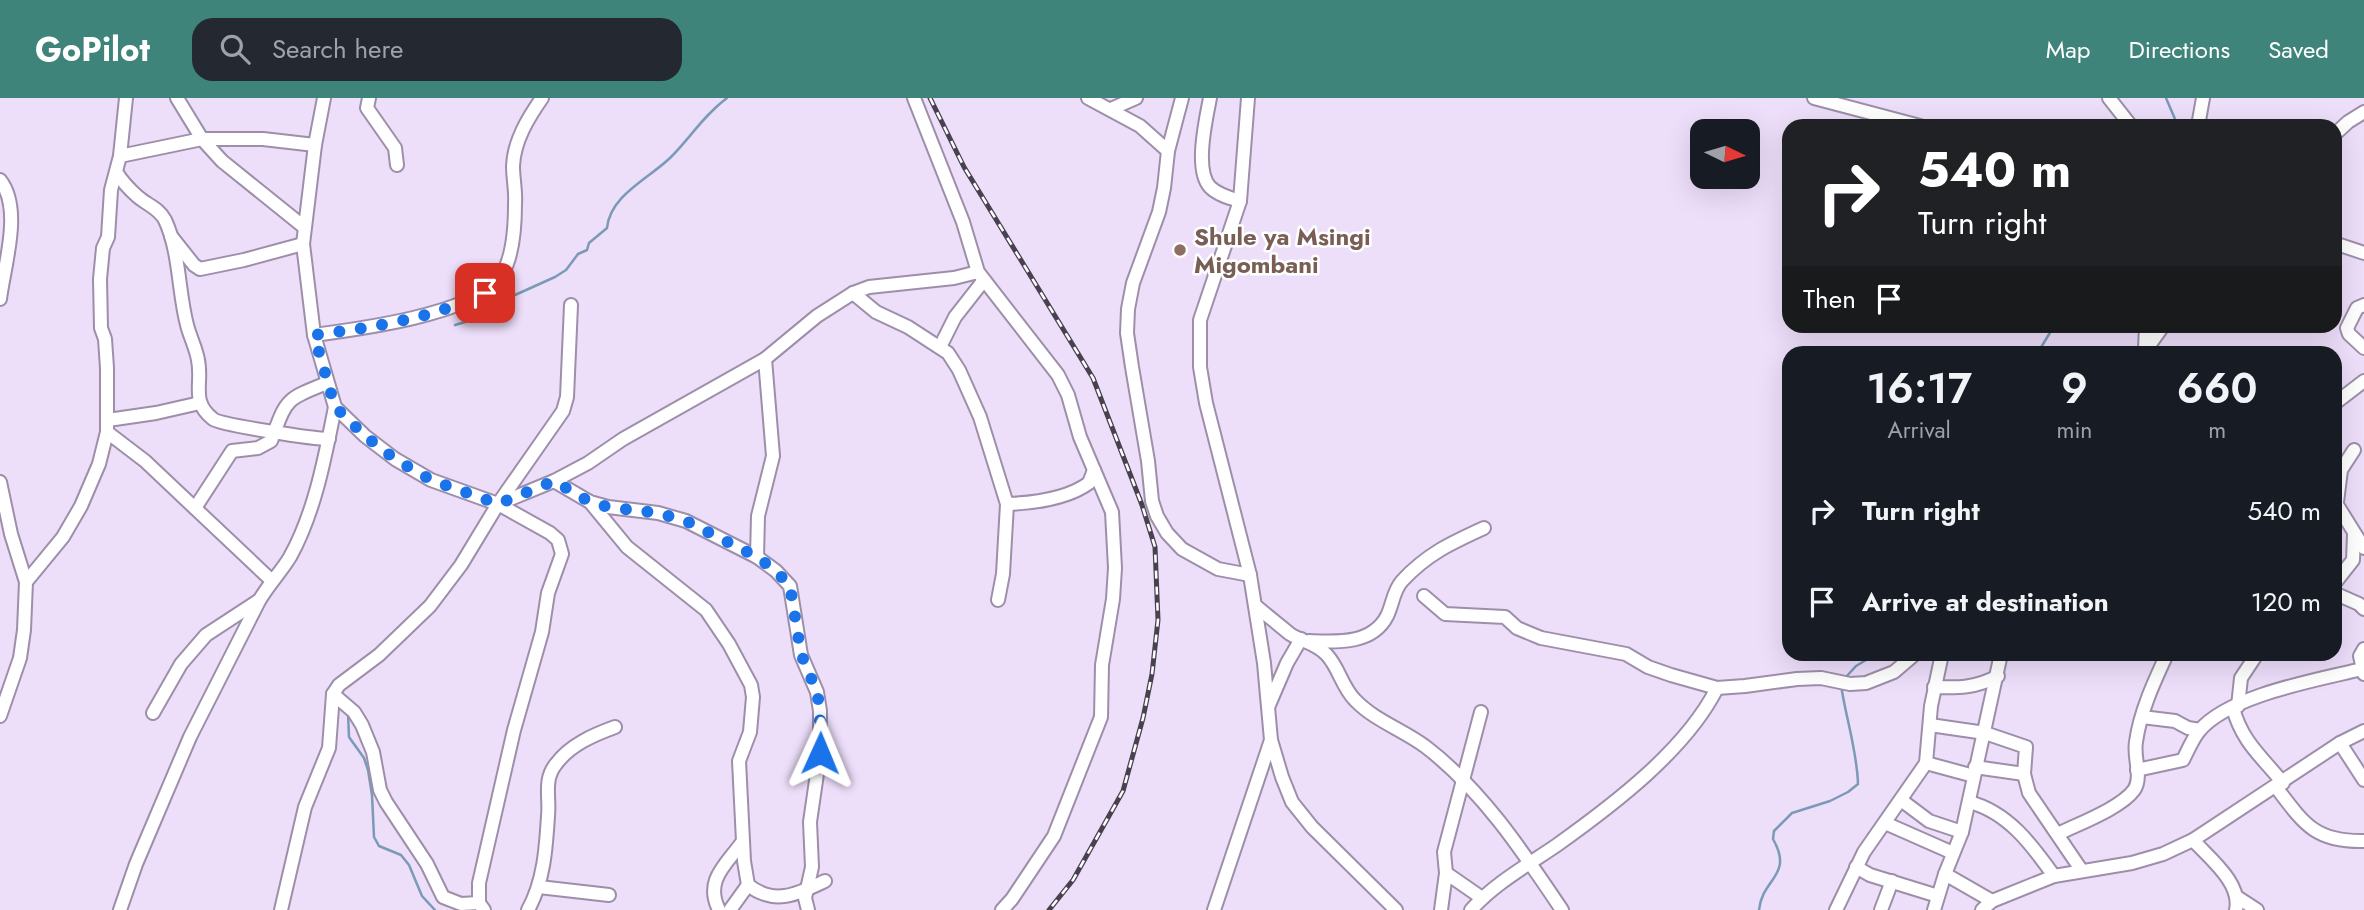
<!DOCTYPE html>
<html lang="en">
<head>
<meta charset="utf-8">
<style>
  body { margin:0; font-family:Jost,sans-serif; background:#242831; color:#f1f3f6; height:100vh; display:flex; flex-direction:column; font-size:26px; white-space:nowrap }
  * { box-sizing:border-box; margin:0 }
  p { font-size:23px; color:#9ea1a6 }
  .icon { flex:none; width:38px; height:38px; fill:none; stroke:currentColor; stroke-width:2; stroke-linecap:round; stroke-linejoin:round }
  .map { position:relative; flex:1; overflow:hidden }
  .panel { position:absolute; left:1782px; top:248px; width:560px; height:315px; display:flex; flex-direction:column; background:#171b24; border-radius:21px; box-shadow:0 7px 28px #0002 }
  .panel>* { flex:none }
  .top-card { position:absolute; left:1782px; top:21px; width:560px; height:214px; border-radius:21px; box-shadow:0 7px 28px #0002; background:#202124; color:#fff; overflow:hidden }
  .needle { width:46px; rotate:95deg }
  .fabs { position:absolute; left:1690px; top:21px; display:grid; gap:14px }
  .fabs a { display:grid; place-items:center; width:70px; height:70px; border-radius:14px; background:#171b24; box-shadow:0 7px 28px #0002; font-size:35px }
  .pin { position:absolute; display:grid; place-items:center; width:60px; height:60px; color:#fff; margin:-30px; border-radius:14px; box-shadow:0 4px 10px #0006 }
  .me { position:absolute; width:77px; margin:-38px; rotate:1deg; stroke-linejoin:round; filter:drop-shadow(0 0 5px #0008) }
  .turn { display:flex; align-items:center; gap:24px; height:147px; padding:0 21px; font-size:32px }
  .turn .icon { width:91px; height:91px; stroke-width:2.5 }
  .turn b { display:block; font-size:49px; line-height:60px }
  .then { display:flex; align-items:center; height:66px; padding:0 21px; background:#0003; gap:14px; font-size:26px }
  .eta { display:flex; justify-content:space-evenly; align-items:center; height:119px; text-align:center }
  .eta b { font-size:42px; font-weight:600; line-height:49px }
  ul { padding:0; list-style:none }
  li { display:flex; align-items:center; gap:21px; height:91px; padding:0 21px }
  li div { flex:1 }
  li b { display:block; font-size:26px }
  li em { font-style:normal }
  header { display:flex; align-items:center; gap:42px; box-sizing:border-box; height:98px; padding:0 35px; background:#3f847a; color:#fff }
  header strong { font-size:33px }
  nav { display:flex; gap:38px; margin-inline-start:auto; font-size:24px }
  .search { width:490px; height:63px; background:#242831; display:flex; align-items:center; gap:18px; box-sizing:border-box; padding:0 24px; border-radius:21px; color:#9ea1a6; font-size:26px }
  .map>svg:first-child { display:block }
</style>
</head>
<body>
<header>
<strong>GoPilot</strong>
<div class="search"><svg class="icon" aria-label="search" viewBox="0 0 24 24"><circle cx="10" cy="10" r="6"/><path d="M15 15l6 6"/></svg>Search here</div>
<nav><a>Map</a><a>Directions</a><a>Saved</a></nav>
</header>
<div class="map">
<svg width="2364" height="812" viewBox="0 0 2364 812">
  <rect width="100%" height="100%" fill="#eddefa"/>
  <g fill="none" stroke-linecap="round" stroke-linejoin="round">
    <g stroke="#7b9ab6" stroke-width="2.5">
      <path d="M2166,0L2178,28"/>
      <path d="M455,227L465,224L477,213L495,210L515,197L555,179L566,172L578,156L587,152L589,145L607,130C610,97 650,80 671,59C690,40 704,17 727,0"/>
      <path d="M2037,256L2054,228"/>
      <path d="M1846,579L1856,568L1876,556"/>
      <path d="M348,615L349,639L364,660L368,672L372,697L374,739L379,748L401,757L409,767L422,798L435,812"/>
      <path d="M1759,812C1762,780 1794,778 1773,741L1774,733L1792,715L1830,703L1848,694L1858,686C1857,652 1846,621 1841,587"/>
    </g>
    <g stroke="#9d8fa9" stroke-width="16">
      <g id="minor">
        <path d="M177,0L202,41L222,63L304,129"/>
        <path d="M324,0L315,47L303,146L314,237L335,309L365,338L395,361L431,382L498,406L554,383L588,365L623,341L765,261L817,218L853,195L869,189L954,180L978,174"/>
        <path d="M369,0L367,10L395,50L397,67"/>
        <path d="M914,0L963,124L978,174L1058,277L1068,297L1080,339L1112,414L1115,470L1113,501L1102,567L1101,619L1054,738L1012,801L1002,812"/>
        <path d="M1088,0L1140,28L1168,53"/>
        <path d="M1182,0L1168,53L1164,90L1159,114L1133,185L1128,211L1127,235L1132,269L1148,363L1152,403L1157,418L1167,435L1182,451L1218,471L1250,477"/>
        <path d="M1210,0C1206,21 1194,72 1210,89C1218,97 1230,100 1240,103"/>
        <path d="M1248,0L1240,103L1200,222V269L1206,305L1250,477L1264,565L1271,642L1282,679L1292,704L1312,729L1396,812"/>
        <path d="M1814,0L1920,28"/>
        <path d="M2109,0L2131,28"/>
        <path d="M1111,11L1136,0"/>
        <path d="M2198,28L2203,0"/>
        <path d="M2334,37L2348,24L2364,14"/>
        <path d="M120,58L202,41H263L315,47"/>
        <path d="M116,74C122,83 129,91 137,98C147,107 159,110 165,122C180,154 178,193 187,227C190,239 196,250 198,262C203,286 190,303 213,321C221,327 314,341 329,341"/>
        <path d="M0,82C23,111 4,168 0,201"/>
        <path d="M171,138L194,167L200,171L244,162L303,146"/>
        <path d="M2334,145L2364,155"/>
        <path d="M853,195L876,214L908,229L948,255L959,272L980,319L1007,406L1003,476L998,502"/>
        <path d="M2364,207L2357,210L2347,230L2349,236L2364,250"/>
        <path d="M314,237C359,231 467,217 497,183C513,166 515,128 515,106C516,93 513,81 513,68C514,43 528,20 542,0"/>
        <path d="M940,249L955,219L984,182"/>
        <path d="M2145,251L2146,228"/>
        <path d="M2143,256L2163,228"/>
        <path d="M2334,306L2364,283"/>
        <path d="M108,322L156,315L200,305"/>
        <path d="M107,334L145,363L271,482"/>
        <path d="M554,383L590,404L608,409L658,415L686,423L757,459L776,473L790,488L801,557L817,594L820,613V655L810,724L812,769L805,800L808,812"/>
        <path d="M0,384L11,436L26,484L24,532L20,560L0,618"/>
        <path d="M2334,402L2364,450"/>
        <path d="M590,404L627,449L706,512L729,546L751,587L753,599L750,634L739,663L744,763L748,787C775,808 797,796 825,783"/>
        <path d="M2337,404L2341,372L2354,352"/>
        <path d="M1007,406C1034,405 1067,401 1089,385L1094,372"/>
        <path d="M195,410L232,353L258,350L271,343C287,301 284,302 327,285"/>
        <path d="M757,459L758,418L773,358L765,261"/>
        <path d="M26,484L63,439L81,408L99,366L107,334V270L105,241L101,230L100,181L103,150L108,139L111,92L120,58L126,0"/>
        <path d="M2334,486L2353,462L2354,437"/>
        <path d="M2334,495L2359,506L2364,511"/>
        <path d="M1424,498L1445,516L1505,519L1517,530L1541,540L1626,556L1648,569L1671,577L1717,590L1745,588L1797,581L1821,580L1850,586L1866,585L1894,574L1915,556"/>
        <path d="M1257,509C1268,518 1279,527 1290,536C1303,544 1316,545 1327,557C1339,570 1342,589 1355,602C1375,623 1404,632 1426,649C1482,692 1523,754 1562,812"/>
        <path d="M1309,543C1336,544 1372,547 1387,518C1393,506 1393,493 1402,483C1427,456 1451,445 1484,430"/>
        <path d="M2364,551L2360,558L2364,576"/>
        <path d="M1934,589C1958,590 1976,590 1998,578"/>
        <path d="M333,596L354,614L362,627L373,654L380,692L386,704L427,766L443,799L461,806L479,805"/>
        <path d="M1269,607L1287,565L1301,541"/>
        <path d="M2238,608L2241,580L2257,556"/>
        <path d="M2233,610C2242,644 2262,659 2283,685"/>
        <path d="M153,615L181,566L206,537L258,503"/>
        <path d="M2142,619L2175,623L2188,630L2200,632"/>
        <path d="M1930,627L1985,635L2026,649L2024,676L2029,695L2082,773"/>
        <path d="M2340,645L2364,682"/>
        <path d="M1926,665L1974,678"/>
        <path d="M1975,669L2024,676"/>
        <path d="M2137,672L2183,662C2188,652 2192,642 2199,633C2229,597 2317,582 2362,571"/>
        <path d="M2276,689C2304,726 2315,744 2364,743"/>
        <path d="M1901,702L1929,723L1962,734"/>
        <path d="M1969,704C2008,714 2032,747 2054,778"/>
        <path d="M1885,725L1953,755"/>
        <path d="M2058,736C2078,726 2121,710 2134,692C2143,679 2133,659 2136,644C2140,614 2154,584 2167,556"/>
        <path d="M2193,742C2209,760 2242,785 2236,812"/>
        <path d="M1856,769L1870,777L1938,798"/>
        <path d="M1446,775L1482,800"/>
        <path d="M1945,776L1992,803"/>
        <path d="M539,789L609,797"/>
        <path d="M2237,799L2257,812"/>
        <path d="M120,812L136,766L190,639L259,503C268,487 281,474 290,459C315,414 325,359 335,309"/>
        <path d="M281,812L305,709L329,650L333,596L339,587L379,557L430,508L461,467L498,406L563,313L567,299L571,207"/>
        <path d="M484,812L479,805V785L514,632L542,534L548,495L562,456L558,442L550,435L498,406"/>
        <path d="M528,812C544,783 546,750 548,718C550,699 543,682 556,666C570,647 593,637 615,629"/>
        <path d="M719,812C704,782 726,767 743,743"/>
        <path d="M730,812L748,787"/>
        <path d="M1214,812L1271,642"/>
        <path d="M1441,812L1446,775L1444,754L1481,614"/>
        <path d="M1471,812C1495,785 1528,767 1557,747C1613,707 1686,652 1717,590"/>
        <path d="M1836,812L1864,754L1926,665L1931,608L1942,556"/>
        <path d="M1881,812L1892,783"/>
        <path d="M1934,812L1945,776L1962,734L2001,556"/>
        <path d="M1982,812L1992,803L2054,778L2132,765L2163,756L2193,742L2340,645L2364,633"/>
      </g>
    </g>
    <use href="#minor" stroke="#fff" stroke-width="12"/>
    <g stroke="#49414f" stroke-width="5">
      <path id="rail" d="M930,0L964,69L1093,280L1142,407L1155,449L1158,522L1152,576L1143,620L1123,693L1073,782L1049,812"/>
    </g>
    <use href="#rail" stroke="#fff" stroke-width="2.5" stroke-dasharray="8" stroke-linecap="butt"/>
  </g>
  <g fill="none" stroke-linecap="round" stroke-linejoin="round">
    <path stroke="#1a73e8" stroke-width="12" stroke-dasharray="0 21.6" d="M485,195C435,220 369,230 314,237L335,309L365,338L395,361L431,382L498,406L554,383L590,404L608,409L658,415L686,423L757,459L776,473L790,488L801,556L817,594L820,613V655"/>
  </g>
  <circle fill="#8d6e63" stroke="#fff" stroke-width="2.5" cx="1180" cy="152" r="7"/>
  <g text-anchor="middle" dominant-baseline="central" stroke-width="5" stroke-linejoin="round" paint-order="stroke">
    <g font-size="24" font-weight="bold" fill="#785e54" stroke="#fff" text-anchor="start">
      <text x="1194" y="138">Shule ya Msingi<tspan x="1194" dy="28">Migombani</tspan></text>
    </g>
  </g>
</svg>
<div class="fabs">
<a><svg class="needle" viewBox="-14 -14 28 28"><path d="M0-13l5 13h-10z" fill="#e53935"/><path d="M0 13l5-13h-10z" fill="#9ea1a6"/></svg></a>
</div>
<div class="pin" style="left:485px;top:195px;background:#d93025"><svg class="icon" aria-label="arrive" viewBox="0 0 24 24"><path d="M6 21V4h12l-3 4 3 4H6"/></svg></div>
<svg class="me" style="left:820px;top:655px" viewBox="-20 -20 40 40"><path d="M0-17L14 15 0 8-14 15z" fill="#1a73e8" stroke="#fff" stroke-width="4"/></svg>
<div class="top-card">
<div class="turn"><svg class="icon" aria-label="right" viewBox="0 0 24 24"><path d="M7 20v-9h11M14 6l5 5-5 5"/></svg><div><b>540 m</b>Turn right</div></div>
<div class="then">Then<svg class="icon" aria-label="arrive" viewBox="0 0 24 24"><path d="M6 21V4h12l-3 4 3 4H6"/></svg></div>
</div>
<section class="panel">
<div class="eta">
<div><b>16:17</b><p>Arrival</p></div>
<div><b>9</b><p>min</p></div>
<div><b>660</b><p>m</p></div>
</div>
<ul>
<li><svg class="icon" aria-label="right" viewBox="0 0 24 24"><path d="M7 20v-9h11M14 6l5 5-5 5"/></svg><div><b>Turn right</b></div><em>540 m</em></li>
<li><svg class="icon" aria-label="arrive" viewBox="0 0 24 24"><path d="M6 21V4h12l-3 4 3 4H6"/></svg><div><b>Arrive at destination</b></div><em>120 m</em></li>
</ul>
</section>
</div>
</body>
</html>
